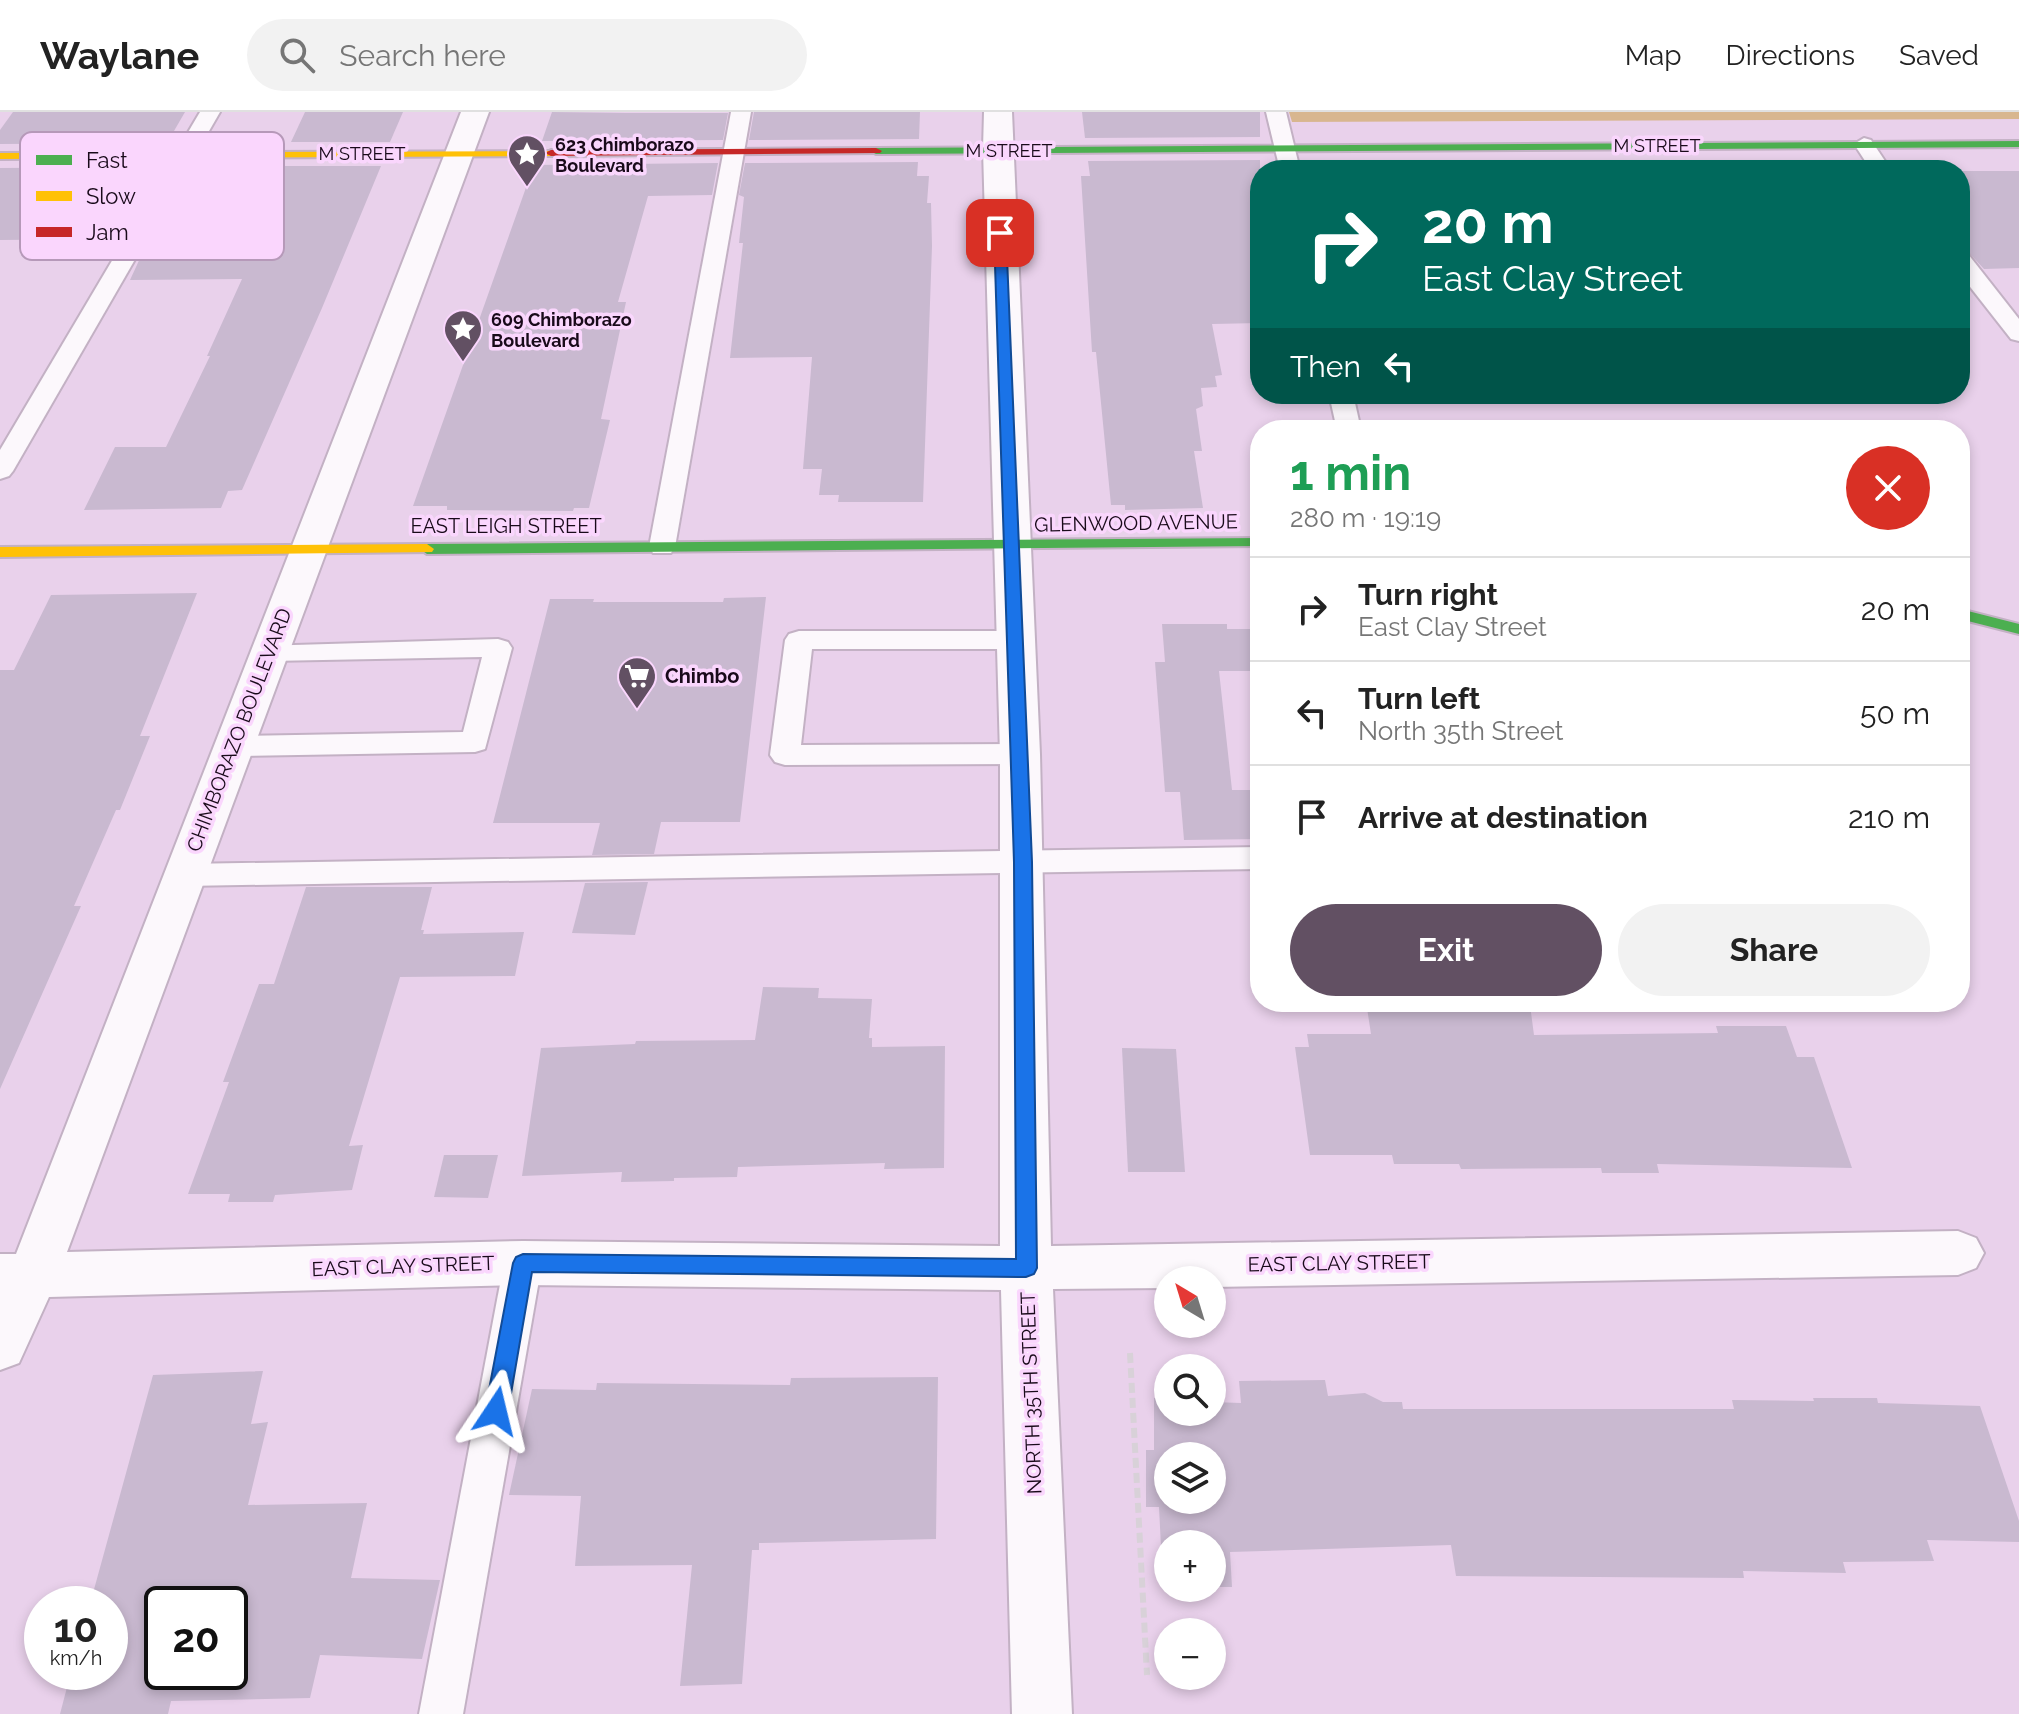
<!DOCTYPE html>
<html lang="en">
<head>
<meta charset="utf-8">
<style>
  body { margin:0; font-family:Raleway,sans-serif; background:#f2f2f2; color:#222; height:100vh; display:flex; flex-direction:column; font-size:30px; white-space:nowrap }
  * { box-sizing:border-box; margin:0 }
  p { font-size:26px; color:#767676 }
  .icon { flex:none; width:44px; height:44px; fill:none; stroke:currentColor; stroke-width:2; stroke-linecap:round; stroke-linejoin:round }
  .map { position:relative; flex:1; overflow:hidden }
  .drawer { position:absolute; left:1250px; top:308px; width:720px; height:592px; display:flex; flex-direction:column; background:#fff; border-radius:32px; box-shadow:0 4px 12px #0003 }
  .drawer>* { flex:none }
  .banner { position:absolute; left:1250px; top:48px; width:720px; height:244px; border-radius:32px; box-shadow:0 4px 12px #0003; background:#00695c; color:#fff; overflow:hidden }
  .needle { width:52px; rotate:322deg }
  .buttons { position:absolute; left:1154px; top:1154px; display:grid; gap:16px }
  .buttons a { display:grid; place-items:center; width:72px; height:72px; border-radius:50%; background:#fff; box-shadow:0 4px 12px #0003; font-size:40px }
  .speed { position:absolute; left:24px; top:1474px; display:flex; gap:16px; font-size:40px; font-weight:700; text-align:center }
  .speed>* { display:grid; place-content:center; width:104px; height:104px; border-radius:50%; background:#fff; box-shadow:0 4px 12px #0003; line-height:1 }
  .speed small { font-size:20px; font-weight:400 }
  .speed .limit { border:4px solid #111; border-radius:12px; background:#fff; color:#111 }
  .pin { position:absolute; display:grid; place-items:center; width:68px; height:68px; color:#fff; margin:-34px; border-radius:16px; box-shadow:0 4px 12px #0006 }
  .me { position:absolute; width:88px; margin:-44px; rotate:10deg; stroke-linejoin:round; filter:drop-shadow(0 0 6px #0008) }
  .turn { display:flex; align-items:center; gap:28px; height:168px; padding:0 40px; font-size:36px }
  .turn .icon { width:104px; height:104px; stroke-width:2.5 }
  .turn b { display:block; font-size:56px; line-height:68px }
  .then { display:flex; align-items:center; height:76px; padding:0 40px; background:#0003; gap:16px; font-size:30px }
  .round { display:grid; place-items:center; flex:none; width:84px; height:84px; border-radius:42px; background:#f2f2f2 }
  .overview { display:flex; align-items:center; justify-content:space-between; height:136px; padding:0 40px }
  h1 { font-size:48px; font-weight:700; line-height:60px; color:#1e9e55 }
  .action { display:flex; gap:16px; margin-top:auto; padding:16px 40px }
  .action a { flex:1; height:92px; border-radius:48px; background:#625063; color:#fff; font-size:32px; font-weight:700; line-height:92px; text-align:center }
  .action a+a { background:#f2f2f2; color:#222 }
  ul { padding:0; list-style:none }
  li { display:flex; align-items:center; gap:24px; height:104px; padding:0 40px; border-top:2px solid #e0e0e0 }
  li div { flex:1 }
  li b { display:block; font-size:30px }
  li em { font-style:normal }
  header { display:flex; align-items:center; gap:48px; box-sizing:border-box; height:112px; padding:0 40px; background:#fff; border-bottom:2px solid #e0e0e0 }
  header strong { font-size:38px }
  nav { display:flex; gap:44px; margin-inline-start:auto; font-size:28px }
  .search { width:560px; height:72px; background:#f2f2f2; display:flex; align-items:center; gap:20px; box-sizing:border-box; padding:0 28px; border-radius:44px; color:#767676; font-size:30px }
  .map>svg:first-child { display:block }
</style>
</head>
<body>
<header>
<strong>Waylane</strong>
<div class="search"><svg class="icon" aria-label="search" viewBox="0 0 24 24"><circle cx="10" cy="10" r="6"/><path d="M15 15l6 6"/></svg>Search here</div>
<nav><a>Map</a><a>Directions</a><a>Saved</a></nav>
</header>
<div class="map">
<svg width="2019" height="1602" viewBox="0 0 2019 1602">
  <rect width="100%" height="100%" fill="#e9d1eb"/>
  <path fill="#d8b68f" d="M1289,0H2019V7L1292,10Z"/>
  <g fill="#c9b9d0" fill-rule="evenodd">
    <path d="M13,0H185L167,31L0,32V18Z"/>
    <path d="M305,0H403L390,30H291Z"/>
    <path d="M552,0L625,1H728L723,28L542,29Z"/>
    <path d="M754,0H920L919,27L749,28Z"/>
    <path d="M1082,0H1260V25L1085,26Z"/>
    <path d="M1260,48V211L1212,212L1222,263L1215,264L1217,275L1201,276L1203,294L1196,297L1202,339H1194L1203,396L1125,398V393H1111L1096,240H1092L1081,64H1090L1088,49Z"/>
    <path d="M918,50L917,64H929L927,91H931L932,134L923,390H838L839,383H819L822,357H803L812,245L730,246L743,131H739L744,85L739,83L745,51Z"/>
    <path d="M718,51L712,83L648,84L618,190H626L601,307L610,308L589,396H574L573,399L447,398V394H413L534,53Z"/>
    <path d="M280,54H381L322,196L242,378L228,379L221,396L84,398L115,335H166L210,244H207L242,167L130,168L142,142L153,121L250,117Z"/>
    <path d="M153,55L112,127L0,128V56Z"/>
    <path d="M1960,59H2019V156L1984,157L1960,131Z"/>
    <path d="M197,481L140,624H150L120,698H116L74,794H81L0,977V558H14L51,483Z"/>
    <path d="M766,485L740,710H661L654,742L592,743L600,711H493L550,487H594L593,490H723L724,486Z"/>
    <path d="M1162,512H1227V517H1260V559H1219L1232,678H1260V727L1184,728L1180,680H1165L1155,550H1165Z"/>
    <path d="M648,770L635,823L572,821L585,771Z"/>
    <path d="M306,775H432L421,818H424L423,822L524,820L515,864L400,865L349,1034L363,1033L352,1078L275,1083L273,1090H228L230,1082H188L229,970H223L259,872H274Z"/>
    <path d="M763,875L819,876L818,886L872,887L869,926H872V935L945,934L944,1056L884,1057L885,1051L738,1055L737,1065L674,1066V1069L621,1070L622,1060L522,1064L541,936L635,932L636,929L755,928Z"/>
    <path d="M1530,893L1534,923L1718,921L1716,914H1786L1797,945H1814L1852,1056L1657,1052L1659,1061H1602L1601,1056L1461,1057L1459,1052H1394L1392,1043H1310L1295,935H1309L1307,922H1371L1367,896Z"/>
    <path d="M1122,936L1176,937L1185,1060H1128Z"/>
    <path d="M444,1043H498L488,1086L434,1085Z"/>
    <path d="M263,1259L251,1312L268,1310L248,1393L367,1391L351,1466L440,1468L422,1547L320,1543L310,1586L171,1589L168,1602H60L71,1560H110V1492H90L153,1263ZM162,1492H230V1560H162Z"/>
    <path d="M938,1265L936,1427L759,1431V1438H752L742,1572L680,1574L692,1453L575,1454L581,1384L509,1383L532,1277L596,1278L597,1271L790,1273L791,1266Z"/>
    <path d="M1325,1268L1328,1284L1365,1281L1383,1290H1402L1403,1297H1734L1732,1288L1814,1289L1813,1286H1877L1878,1291L1980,1294L2019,1409V1430L1927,1428L1934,1449L1843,1450L1846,1461L1743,1459L1744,1466L1456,1464L1451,1433L1230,1440L1232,1475H1212V1432H1168V1475H1163L1159,1395H1146V1338H1154V1286L1168,1287V1300H1212V1290L1241,1291L1239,1269ZM1168,1344H1212V1388H1168Z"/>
  </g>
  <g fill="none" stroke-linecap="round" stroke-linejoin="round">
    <g stroke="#c3b1c4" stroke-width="4">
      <g id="lane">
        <path d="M200,0H220L13,359L9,364L0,367V338Z"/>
        <path d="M731,0H751L675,435L671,441H653L649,435Z"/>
        <path d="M1266,0H1286L1300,58H1280Z"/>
        <path d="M1864,26L1871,28L1891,58H1871L1854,32Z"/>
        <path d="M1960,140L1968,142L2019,207V229L2011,227L1960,162Z"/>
        <path d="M1329,282H1353L1361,318H1337Z"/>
        <path d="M799,519H1016L1026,522L1030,528L1026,534L1016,537H812L801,633L1020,632L1030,635L1035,642L1030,649L1020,652L785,653L775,650L770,643L785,528L789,522Z"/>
        <path d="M498,527L508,530L512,536L485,637L475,640L234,644L224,641L219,634L224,627L234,624L463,620L482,545L270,549L260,546L256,540L260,534Z"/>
        <path d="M1260,735V757L184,774L173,771L168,763L173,755L184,752Z"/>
        <path d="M523,1135L536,1140L542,1151L463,1602H419L504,1151L510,1140Z"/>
      </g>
    </g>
    <g stroke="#c3b1c4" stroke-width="4">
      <path id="street" d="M461,0H489L67,1140L523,1129L1000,1134V642L983,37L984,0H1012L1040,642L1051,1134L1958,1119L1976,1126L1984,1141L1976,1156L1958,1163L1212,1175V1168H1168V1176L1053,1177L1072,1602H1012L1001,1178L523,1173L49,1185L19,1251L0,1258V1142H16Z"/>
    </g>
    <g stroke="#c3b1c4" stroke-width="4">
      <g id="fast">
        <path d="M2019,29V35L876,42L870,39L876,36Z"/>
        <path d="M1260,426V434L427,442L420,437L427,432Z"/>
        <path d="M1960,497L2019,512V522L1960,507Z"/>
      </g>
    </g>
    <g stroke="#c3b1c4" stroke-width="4">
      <g id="slow">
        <path d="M555,39L557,41L551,44L0,47V41Z"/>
        <path d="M427,432L434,437L432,440L0,445V435Z"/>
      </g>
    </g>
    <g stroke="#c3b1c4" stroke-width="4">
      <path id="jam" d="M876,36L882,39L880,41L551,44L545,41L551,38Z"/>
    </g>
    <path stroke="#d8d1d8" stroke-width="6" stroke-dasharray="10 5" stroke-linecap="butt" d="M1130,1241L1147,1563"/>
    <use href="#lane" fill="#fcf8fc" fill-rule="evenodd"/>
    <use href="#street" fill="#fcf8fc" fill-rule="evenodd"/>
    <use href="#fast" fill="#4caf50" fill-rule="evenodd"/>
    <use href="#slow" fill="#ffc107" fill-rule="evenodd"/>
    <use href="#jam" fill="#c62828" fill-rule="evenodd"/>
  </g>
  <path fill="#1a73e8" stroke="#114b97" stroke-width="2" d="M1000,117L1006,121L1032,750L1037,1156L1034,1162L1026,1165L532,1160L508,1299L504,1306L496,1309L488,1306L485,1299L513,1151L516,1145L523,1142L1016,1147L1014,750L994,121Z"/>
  <defs>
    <g id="sight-pin" transform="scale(2)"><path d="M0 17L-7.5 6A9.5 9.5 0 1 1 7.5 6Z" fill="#625063" stroke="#fad6fd"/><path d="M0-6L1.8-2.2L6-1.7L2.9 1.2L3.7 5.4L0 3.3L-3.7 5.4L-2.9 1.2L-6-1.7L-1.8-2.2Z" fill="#fff"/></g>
    <g id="supermarket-pin" transform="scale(2)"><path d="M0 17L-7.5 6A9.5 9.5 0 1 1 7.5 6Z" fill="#625063" stroke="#fad6fd"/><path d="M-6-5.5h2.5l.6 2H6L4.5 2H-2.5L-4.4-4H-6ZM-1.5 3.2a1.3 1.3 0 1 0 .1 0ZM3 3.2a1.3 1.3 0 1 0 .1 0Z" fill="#fff"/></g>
  </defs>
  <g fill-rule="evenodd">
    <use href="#sight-pin" x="527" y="42"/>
    <use href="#sight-pin" x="463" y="217"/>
    <use href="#supermarket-pin" x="637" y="564"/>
  </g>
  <g text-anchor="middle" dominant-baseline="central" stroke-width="7" stroke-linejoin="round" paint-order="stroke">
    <g font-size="18" font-weight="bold" fill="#190a1a" stroke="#fad6fd" text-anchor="start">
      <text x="555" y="32">623 Chimborazo<tspan x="555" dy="21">Boulevard</tspan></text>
      <text x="491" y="207">609 Chimborazo<tspan x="491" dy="21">Boulevard</tspan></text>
    </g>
    <g font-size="18" fill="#190a1a" stroke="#fad6fd">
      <text x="1657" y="33">M STREET</text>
      <text x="1009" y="38">M STREET</text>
      <text x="362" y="41">M STREET</text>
    </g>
    <g font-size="20" fill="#190a1a" stroke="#fad6fd">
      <text transform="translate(1136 411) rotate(-1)">GLENWOOD AVENUE</text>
      <text x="506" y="414">EAST LEIGH STREET</text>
      <text transform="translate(239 618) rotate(-69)">CHIMBORAZO BOULEVARD</text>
      <text transform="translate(1339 1151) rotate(-1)">EAST CLAY STREET</text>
      <text transform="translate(403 1154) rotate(-2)">EAST CLAY STREET</text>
      <text transform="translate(1031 1281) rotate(-92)">NORTH 35TH STREET</text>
    </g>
    <g font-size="20" font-weight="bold" fill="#190a1a" stroke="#fad6fd" text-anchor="start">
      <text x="665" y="564">Chimbo</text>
    </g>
  </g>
  <rect x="20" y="20" width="264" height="128" rx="12" fill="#fad6fd" stroke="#b699b9" stroke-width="2"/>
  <rect x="36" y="43" width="36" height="10" fill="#4caf50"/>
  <rect x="36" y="79" width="36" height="10" fill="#ffc107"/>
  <rect x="36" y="115" width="36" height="10" fill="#c62828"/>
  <g font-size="22" fill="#190a1a">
    <text x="86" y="56">Fast</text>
    <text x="86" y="92">Slow</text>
    <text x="86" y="128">Jam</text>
  </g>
</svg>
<div class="buttons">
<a><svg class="needle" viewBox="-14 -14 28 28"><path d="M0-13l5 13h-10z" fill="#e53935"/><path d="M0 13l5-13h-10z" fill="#767676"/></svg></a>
<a><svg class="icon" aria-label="search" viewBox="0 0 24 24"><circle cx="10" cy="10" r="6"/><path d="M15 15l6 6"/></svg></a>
<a><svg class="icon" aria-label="layers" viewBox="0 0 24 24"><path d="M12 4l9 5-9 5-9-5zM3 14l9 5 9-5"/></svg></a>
<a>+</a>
<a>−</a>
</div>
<div class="speed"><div>10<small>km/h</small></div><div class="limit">20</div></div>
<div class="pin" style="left:1000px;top:121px;background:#d93025"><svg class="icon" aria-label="arrive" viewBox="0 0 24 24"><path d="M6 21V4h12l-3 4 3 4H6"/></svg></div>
<svg class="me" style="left:496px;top:1299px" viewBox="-20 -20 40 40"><path d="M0-17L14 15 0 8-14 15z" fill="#1a73e8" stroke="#fff" stroke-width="4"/></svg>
<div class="banner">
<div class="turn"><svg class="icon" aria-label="right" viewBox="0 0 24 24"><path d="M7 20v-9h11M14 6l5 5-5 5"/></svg><div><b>20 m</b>East Clay Street</div></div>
<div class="then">Then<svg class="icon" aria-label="left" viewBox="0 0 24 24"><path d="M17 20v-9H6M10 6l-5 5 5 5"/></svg></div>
</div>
<section class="drawer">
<div class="overview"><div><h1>1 min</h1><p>280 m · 19:19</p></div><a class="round" style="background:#d93025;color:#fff"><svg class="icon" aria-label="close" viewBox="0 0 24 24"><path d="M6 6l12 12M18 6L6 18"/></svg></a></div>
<ul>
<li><svg class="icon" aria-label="right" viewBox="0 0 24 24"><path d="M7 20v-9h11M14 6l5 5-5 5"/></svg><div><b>Turn right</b><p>East Clay Street</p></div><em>20 m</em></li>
<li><svg class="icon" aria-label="left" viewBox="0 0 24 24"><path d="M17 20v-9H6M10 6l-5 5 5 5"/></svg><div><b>Turn left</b><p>North 35th Street</p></div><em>50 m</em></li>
<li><svg class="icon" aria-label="arrive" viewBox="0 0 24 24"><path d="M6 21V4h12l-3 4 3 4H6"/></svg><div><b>Arrive at destination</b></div><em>210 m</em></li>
</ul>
<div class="action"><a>Exit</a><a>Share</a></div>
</section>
</div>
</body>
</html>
